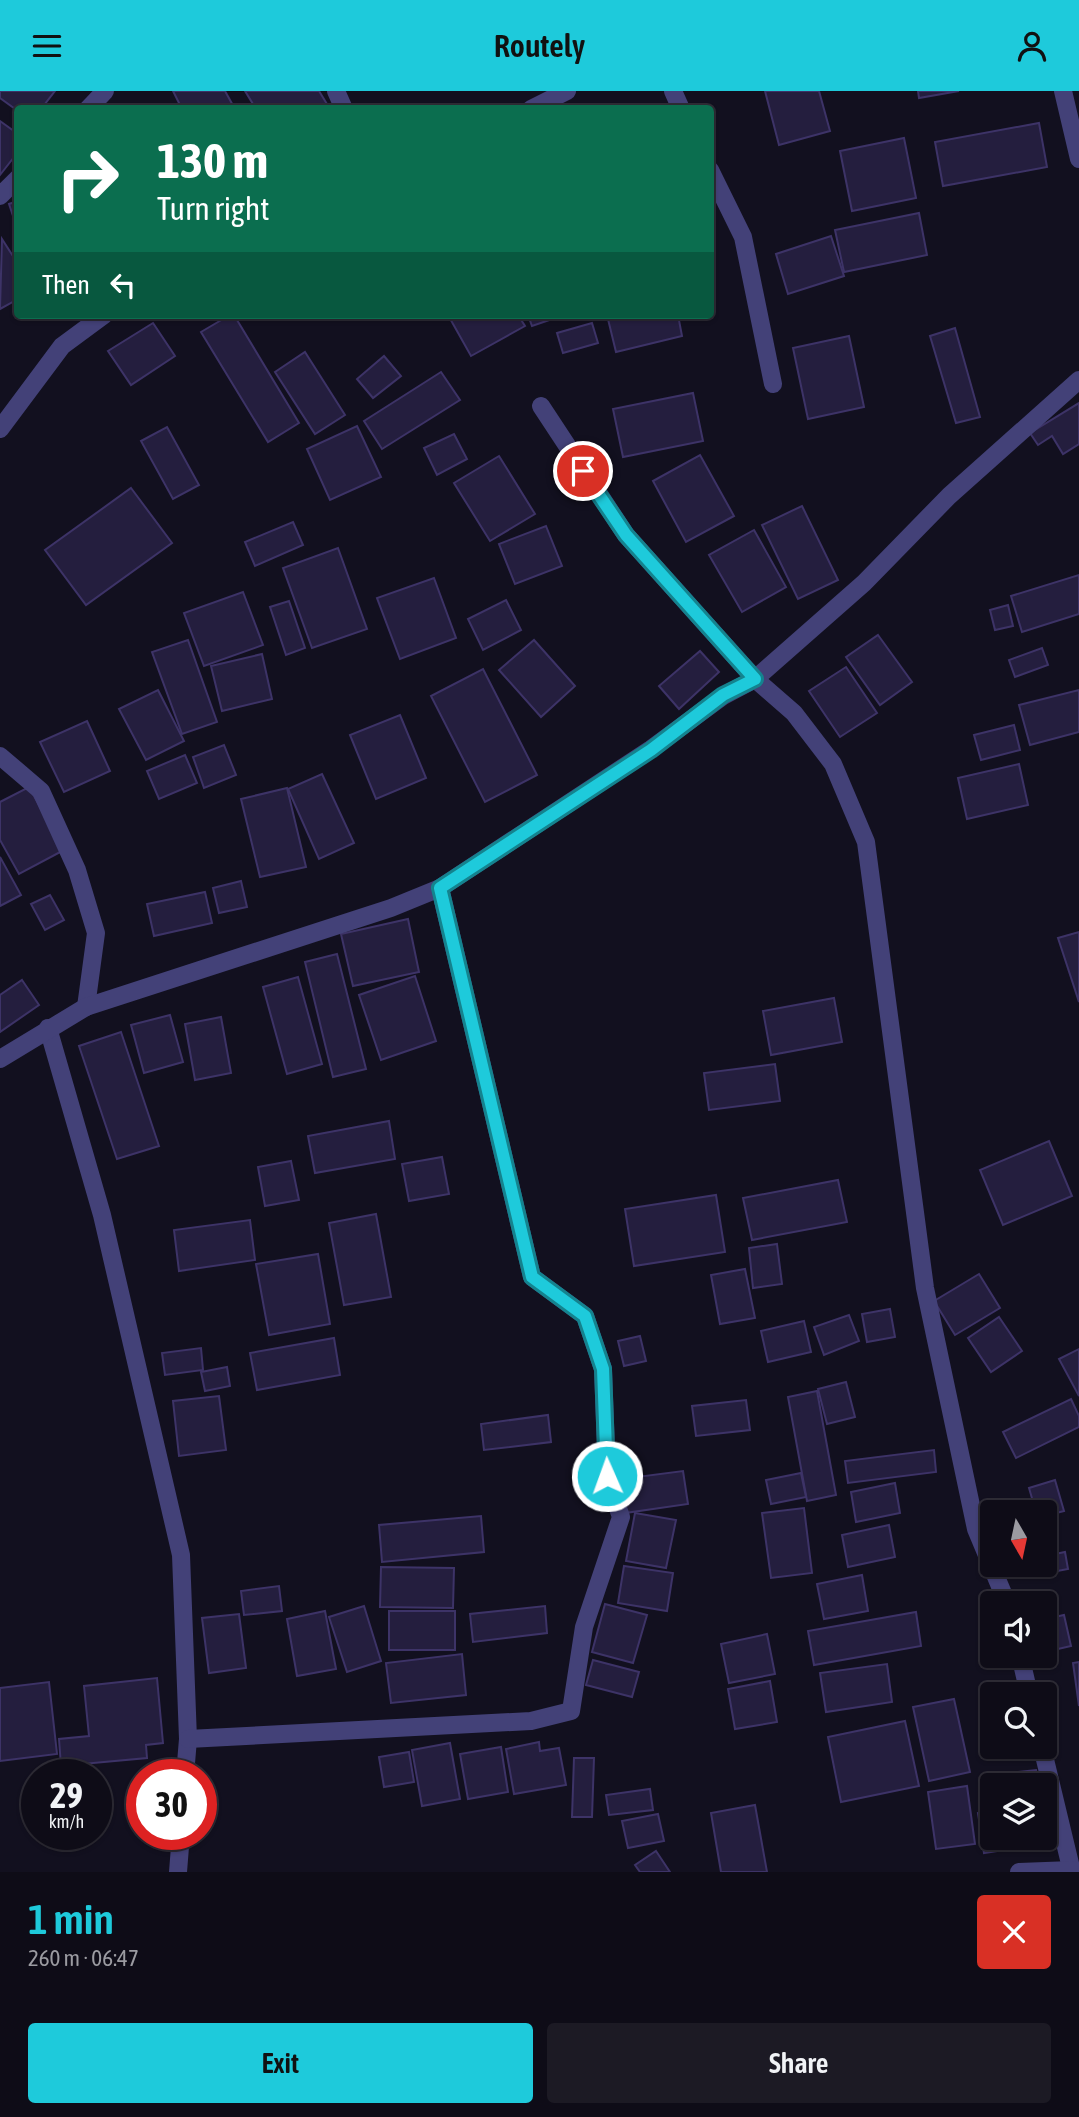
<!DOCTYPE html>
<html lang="en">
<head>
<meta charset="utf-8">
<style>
  body { margin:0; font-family:"Asap Condensed",sans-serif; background:#1c1a24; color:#f1f3f6; height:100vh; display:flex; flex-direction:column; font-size:26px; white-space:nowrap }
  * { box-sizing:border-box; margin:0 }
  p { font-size:23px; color:#9b9ba1 }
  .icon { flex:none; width:38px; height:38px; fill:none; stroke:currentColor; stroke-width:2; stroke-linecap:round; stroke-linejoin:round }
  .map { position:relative; height:1781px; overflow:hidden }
  .details { display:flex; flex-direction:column; background:#0e0c17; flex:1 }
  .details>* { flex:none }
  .hud { position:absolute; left:14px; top:14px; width:700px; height:214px; border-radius:7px; box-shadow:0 2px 5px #0004,0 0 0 2px #2e2c36; background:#0b6e4f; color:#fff; overflow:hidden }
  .needle { width:46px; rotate:171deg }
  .tools { position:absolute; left:980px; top:1409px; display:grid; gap:14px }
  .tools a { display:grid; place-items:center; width:77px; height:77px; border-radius:7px; background:#0e0c17; box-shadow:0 2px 5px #0004,0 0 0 2px #2e2c36; font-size:35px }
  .speed { position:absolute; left:21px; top:1668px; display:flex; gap:14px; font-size:35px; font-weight:700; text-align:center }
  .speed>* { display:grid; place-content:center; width:91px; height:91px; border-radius:50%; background:#0e0c17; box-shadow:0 2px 5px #0004,0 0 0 2px #2e2c36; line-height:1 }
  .speed small { font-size:18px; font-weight:400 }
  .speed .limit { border:10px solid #d22; background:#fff; color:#111 }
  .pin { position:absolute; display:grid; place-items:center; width:60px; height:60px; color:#fff; margin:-30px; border:4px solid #fff; border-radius:50%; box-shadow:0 2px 7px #0007 }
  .me { position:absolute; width:77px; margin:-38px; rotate:358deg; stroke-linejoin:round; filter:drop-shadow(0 0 5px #0008) }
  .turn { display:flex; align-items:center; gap:24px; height:147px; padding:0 28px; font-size:32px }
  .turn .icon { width:91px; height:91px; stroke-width:2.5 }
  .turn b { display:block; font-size:49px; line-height:60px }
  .then { display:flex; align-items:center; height:66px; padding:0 28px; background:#0003; gap:14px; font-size:26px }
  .round { display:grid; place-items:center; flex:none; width:74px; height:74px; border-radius:7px; background:#1c1a24 }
  .overview { display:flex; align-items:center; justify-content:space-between; height:119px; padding:0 28px }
  h1 { font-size:42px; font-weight:600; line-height:52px; color:#1ecadb }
  .button { display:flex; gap:14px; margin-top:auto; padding:14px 28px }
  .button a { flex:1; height:80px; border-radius:7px; background:#1ecadb; color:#111; font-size:28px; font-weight:600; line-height:80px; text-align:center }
  .button a+a { background:#1c1a24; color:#f1f3f6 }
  header { display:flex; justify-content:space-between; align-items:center; height:91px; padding:0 28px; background:#1ecadb; color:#111; font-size:32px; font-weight:600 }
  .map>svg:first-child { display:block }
</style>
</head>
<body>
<header><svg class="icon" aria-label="menu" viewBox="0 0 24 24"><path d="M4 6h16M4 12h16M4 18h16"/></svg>Routely<svg class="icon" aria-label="person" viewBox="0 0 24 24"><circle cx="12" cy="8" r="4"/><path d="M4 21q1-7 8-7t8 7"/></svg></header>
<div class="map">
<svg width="1079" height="1781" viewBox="0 0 1079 1781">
  <rect width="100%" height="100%" fill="#12101f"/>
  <g fill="#241e3e" stroke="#3d3367" stroke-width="2">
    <path d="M0,0H55L41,18H18V20L0,7Z"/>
    <path d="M173,0H225L235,18H182Z"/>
    <path d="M245,0H319L330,18H256Z"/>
    <path d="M765,0H819L830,40L779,54Z"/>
    <path d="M918,0H959L919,7Z"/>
    <path d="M0,30L18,43V61L0,84Z"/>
    <path d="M1039,32L1047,76L943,95L935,51Z"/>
    <path d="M904,47L916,107L852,120L840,60Z"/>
    <path d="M18,110V140L9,113Z"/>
    <path d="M919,122L927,164L844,181L835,139Z"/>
    <path d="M831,145L844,185L788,203L776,163Z"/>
    <path d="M2,148L18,173V208L0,218Z"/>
    <path d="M230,224H234L299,332L268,351L201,241Z"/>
    <path d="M448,224H518L525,235L471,265Z"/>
    <path d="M528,224H564L532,235Z"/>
    <path d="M607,224H678L682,245L616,261Z"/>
    <path d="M153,232L175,265L131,294L108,260Z"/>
    <path d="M592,232L598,252L563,262L557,242Z"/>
    <path d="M955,237L980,326L956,332L930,245Z"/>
    <path d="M849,245L864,316L808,328L793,257Z"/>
    <path d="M305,261L345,324L315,343L275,281Z"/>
    <path d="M384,265L401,285L373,307L357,288Z"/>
    <path d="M441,281L460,309L382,358L364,330Z"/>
    <path d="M693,302L703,350L623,366L613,318Z"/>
    <path d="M1079,312V353L1063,363L1052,345L1038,354L1030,342Z"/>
    <path d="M357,335L381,386L330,409L307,358Z"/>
    <path d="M167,336L199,394L173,408L141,350Z"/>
    <path d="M454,343L467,368L437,384L424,357Z"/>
    <path d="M700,364L734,425L686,451L653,390Z"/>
    <path d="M499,365L535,423L490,450L454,392Z"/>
    <path d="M131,397L172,452L86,514L45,459Z"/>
    <path d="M802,415L838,489L798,508L762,434Z"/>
    <path d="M293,431L303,454L255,475L245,451Z"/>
    <path d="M546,435L562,475L515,493L499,453Z"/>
    <path d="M754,439L786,496L742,521L709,464Z"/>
    <path d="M338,457L367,538L312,557L283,477Z"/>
    <path d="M1079,484V523L1022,541L1011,505Z"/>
    <path d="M434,487L456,547L400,568L377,507Z"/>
    <path d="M243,501L263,554L204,575L184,522Z"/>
    <path d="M506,509L521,539L483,559L468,528Z"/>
    <path d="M289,510L305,557L286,564L270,516Z"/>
    <path d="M1008,514L1013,535L995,539L990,519Z"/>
    <path d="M878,544L912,591L880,614L846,566Z"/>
    <path d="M188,549L217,631L182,643L152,561Z"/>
    <path d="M534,549L575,595L541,626L499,579Z"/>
    <path d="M1042,557L1048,574L1015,586L1009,569Z"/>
    <path d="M700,560L719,581L679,618L659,595Z"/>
    <path d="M262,563L272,608L222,620L211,575Z"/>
    <path d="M846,576L877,622L840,646L809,600Z"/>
    <path d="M483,578L537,684L485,711L431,605Z"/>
    <path d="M158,599L184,650L146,669L119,618Z"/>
    <path d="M1079,599V641L1030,654L1019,614Z"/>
    <path d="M400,624L426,687L376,708L350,644Z"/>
    <path d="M87,630L110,680L64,701L40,651Z"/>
    <path d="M1014,634L1020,659L981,669L974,644Z"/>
    <path d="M224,654L236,684L204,697L193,666Z"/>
    <path d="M185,664L197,692L159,708L147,680Z"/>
    <path d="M1019,673L1028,714L967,728L958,687Z"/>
    <path d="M322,683L354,752L319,768L288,698Z"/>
    <path d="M29,696L64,759L19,783L0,749V711Z"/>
    <path d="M287,697L306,776L260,786L241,708Z"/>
    <path d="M0,766L21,804L0,815Z"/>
    <path d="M241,790L247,816L219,822L213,797Z"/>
    <path d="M205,801L212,832L154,845L147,813Z"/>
    <path d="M50,804L64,829L45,839L31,813Z"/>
    <path d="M408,828L419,881L353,895L341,843Z"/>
    <path d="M1079,841V911L1058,847Z"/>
    <path d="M337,863L366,978L333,986L305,871Z"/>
    <path d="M415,885L436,950L381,969L359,904Z"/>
    <path d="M298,886L322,973L287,983L263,896Z"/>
    <path d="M22,889L39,914L0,941V904Z"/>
    <path d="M834,907L842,951L771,964L763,920Z"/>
    <path d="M170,924L183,971L144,982L131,934Z"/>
    <path d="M221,926L231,982L195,989L185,933Z"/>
    <path d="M121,941L159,1055L117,1068L79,955Z"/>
    <path d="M775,973L780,1010L709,1019L704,982Z"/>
    <path d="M389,1030L395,1068L315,1082L308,1045Z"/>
    <path d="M1049,1050L1072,1105L1003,1134L980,1079Z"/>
    <path d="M442,1066L449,1103L409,1110L402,1073Z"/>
    <path d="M291,1070L299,1109L265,1115L258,1076Z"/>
    <path d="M838,1089L847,1131L752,1149L743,1107Z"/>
    <path d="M716,1104L725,1161L634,1175L625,1118Z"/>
    <path d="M376,1123L391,1206L344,1214L329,1132Z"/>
    <path d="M250,1129L255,1169L179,1180L174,1139Z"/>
    <path d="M777,1153L782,1193L753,1197L749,1157Z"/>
    <path d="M318,1163L330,1233L269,1244L256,1173Z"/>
    <path d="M745,1178L755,1227L720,1233L711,1184Z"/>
    <path d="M979,1183L1000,1217L955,1244L934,1210Z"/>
    <path d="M890,1218L895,1246L867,1251L862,1223Z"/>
    <path d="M849,1224L859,1250L824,1264L814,1236Z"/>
    <path d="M999,1226L1022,1260L991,1281L968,1247Z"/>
    <path d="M804,1230L811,1261L768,1271L761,1240Z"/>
    <path d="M640,1245L646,1270L624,1275L618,1250Z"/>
    <path d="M334,1247L340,1284L257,1299L250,1262Z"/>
    <path d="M201,1257L203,1279L165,1284L162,1262Z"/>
    <path d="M1079,1258V1305L1059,1268Z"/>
    <path d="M227,1276L230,1295L205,1300L201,1281Z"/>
    <path d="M846,1291L855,1326L827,1333L818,1298Z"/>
    <path d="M817,1300L836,1404L807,1410L788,1306Z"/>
    <path d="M219,1305L226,1359L179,1365L173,1310Z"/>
    <path d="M1071,1308L1079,1325V1336L1016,1367L1003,1341Z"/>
    <path d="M746,1309L750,1339L696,1345L692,1315Z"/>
    <path d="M548,1324L551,1351L484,1359L481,1333Z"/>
    <path d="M934,1359L936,1381L848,1392L845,1370Z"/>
    <path d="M683,1380L688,1413L625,1422L621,1388Z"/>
    <path d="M801,1382L806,1406L771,1413L766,1389Z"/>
    <path d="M1055,1389L1064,1420L1045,1425V1421H1036L1029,1397Z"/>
    <path d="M895,1392L900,1422L856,1431L851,1401Z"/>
    <path d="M804,1417L812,1482L771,1487L762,1422Z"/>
    <path d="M635,1422L676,1429L666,1477L626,1470Z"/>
    <path d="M481,1425L484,1461L382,1471L379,1434Z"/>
    <path d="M1054,1431L1057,1451L1045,1454V1433Z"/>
    <path d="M889,1434L895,1466L848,1476L842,1444Z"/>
    <path d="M1065,1461L1068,1478L1026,1486L1024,1474H1045V1465Z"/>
    <path d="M624,1475L673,1482L667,1520L618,1512Z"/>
    <path d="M381,1476L454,1477L453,1517L380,1516Z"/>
    <path d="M862,1484L868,1520L824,1528L817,1493Z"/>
    <path d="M279,1495L282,1520L244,1524L241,1500Z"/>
    <path d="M605,1513L647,1524L633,1572L592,1561Z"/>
    <path d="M364,1515L381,1570L347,1581L329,1526Z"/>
    <path d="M545,1515L547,1542L473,1551L470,1523Z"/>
    <path d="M325,1520L336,1578L297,1585L287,1528Z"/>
    <rect x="389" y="1520" width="66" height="39"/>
    <path d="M916,1521L921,1555L814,1574L808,1540Z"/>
    <path d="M239,1523L246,1577L209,1582L202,1527Z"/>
    <path d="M1064,1524L1071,1555L1045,1561V1528Z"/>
    <path d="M767,1543L775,1583L729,1592L721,1553Z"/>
    <path d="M462,1563L466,1604L391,1612L386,1572Z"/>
    <path d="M593,1569L639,1581L632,1606L586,1594Z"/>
    <path d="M1079,1571V1615L1073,1572Z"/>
    <path d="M887,1573L892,1611L826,1621L820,1582Z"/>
    <path d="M157,1587L163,1652L146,1654L147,1667L61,1675L59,1648L89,1645L84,1595Z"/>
    <path d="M770,1590L777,1631L735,1638L728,1598Z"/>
    <path d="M49,1591L57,1663L0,1670V1597Z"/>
    <path d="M954,1608L970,1681L929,1690L913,1616Z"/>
    <path d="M905,1630L919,1695L841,1711L828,1646Z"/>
    <path d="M539,1651L540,1660L559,1657L566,1694L514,1703L506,1658Z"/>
    <path d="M450,1652L460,1708L422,1715L412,1659Z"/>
    <path d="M501,1656L508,1701L468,1708L460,1663Z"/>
    <path d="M409,1661L414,1691L384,1696L379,1666Z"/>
    <path d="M574,1667H594L592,1726H572Z"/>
    <path d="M1036,1679L1038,1694H1020L1019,1681Z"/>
    <path d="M967,1695L975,1753L936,1758L928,1701Z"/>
    <path d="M650,1698L653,1719L609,1724L606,1704Z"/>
    <path d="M755,1714L767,1781H721L711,1722Z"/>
    <path d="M992,1720V1746H1022L1023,1756L984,1762L978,1722Z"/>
    <path d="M658,1723L664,1750L628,1757L622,1730Z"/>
    <path d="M656,1760L670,1781H640L635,1774Z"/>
  </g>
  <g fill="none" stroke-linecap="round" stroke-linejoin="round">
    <g stroke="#434178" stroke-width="18">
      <path d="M336,0L344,18"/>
      <path d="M673,0L681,18"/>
      <path d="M1063,0L1079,68"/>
      <path d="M88,18L105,0"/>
      <path d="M531,18L567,0"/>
      <path d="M710,79L743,146L773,293"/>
      <path d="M0,105L18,87"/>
      <path d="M541,315L626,444L755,588L794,622L833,673L866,751L925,1197L976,1438L1007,1512"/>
      <path d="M0,338L62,255L104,224"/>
      <path d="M0,665L41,700L77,779L96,842L86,916"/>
      <path d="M48,937L102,1124L181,1464L188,1648L185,1684"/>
      <path d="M0,968L86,916L391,817L440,797L651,658L723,605L755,588L864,492L949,405L1079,289"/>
      <path d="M1020,1564L1029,1603"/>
      <path d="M188,1648L531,1630L571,1620L584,1536L621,1426L607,1385L603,1278L585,1225L532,1186L440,797"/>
      <path d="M1042,1656L1072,1781"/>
      <path d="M178,1781L181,1743"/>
      <path d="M1019,1781L1072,1779"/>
    </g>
  </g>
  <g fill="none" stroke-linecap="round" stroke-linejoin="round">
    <g stroke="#14838e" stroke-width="18">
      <path id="route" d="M583,380L626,444L755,588L723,604L651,659L440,797L532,1186L585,1225L603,1278L607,1385"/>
    </g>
    <use href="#route" stroke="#1ecadb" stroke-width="12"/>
  </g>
</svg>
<div class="tools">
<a><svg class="needle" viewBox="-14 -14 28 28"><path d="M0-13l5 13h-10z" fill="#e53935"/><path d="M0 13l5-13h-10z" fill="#9b9ba1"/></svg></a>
<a><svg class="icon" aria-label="sound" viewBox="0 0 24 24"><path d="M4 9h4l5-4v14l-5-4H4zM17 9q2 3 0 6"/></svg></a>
<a><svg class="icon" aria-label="search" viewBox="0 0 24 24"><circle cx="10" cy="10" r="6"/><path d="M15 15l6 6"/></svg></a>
<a><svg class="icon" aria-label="layers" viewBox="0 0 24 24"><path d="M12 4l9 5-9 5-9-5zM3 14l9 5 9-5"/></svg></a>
</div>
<div class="speed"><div>29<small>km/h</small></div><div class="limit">30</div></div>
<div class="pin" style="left:583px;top:380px;background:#d93025"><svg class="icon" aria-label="arrive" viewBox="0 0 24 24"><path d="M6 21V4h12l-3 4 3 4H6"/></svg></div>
<svg class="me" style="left:607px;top:1385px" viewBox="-20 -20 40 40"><circle r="17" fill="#1ecadb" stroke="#fff" stroke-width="3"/><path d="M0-11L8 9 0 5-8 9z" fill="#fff"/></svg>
<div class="hud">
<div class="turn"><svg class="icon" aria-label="right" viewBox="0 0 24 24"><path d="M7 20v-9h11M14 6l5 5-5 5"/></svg><div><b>130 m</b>Turn right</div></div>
<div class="then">Then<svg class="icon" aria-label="left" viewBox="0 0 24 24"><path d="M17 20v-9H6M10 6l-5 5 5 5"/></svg></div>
</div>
</div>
<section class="details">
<div class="overview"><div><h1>1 min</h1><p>260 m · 06:47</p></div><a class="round" style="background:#d93025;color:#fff"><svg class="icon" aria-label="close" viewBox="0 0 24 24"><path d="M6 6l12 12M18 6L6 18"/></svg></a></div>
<div class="button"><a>Exit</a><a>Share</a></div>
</section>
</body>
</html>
